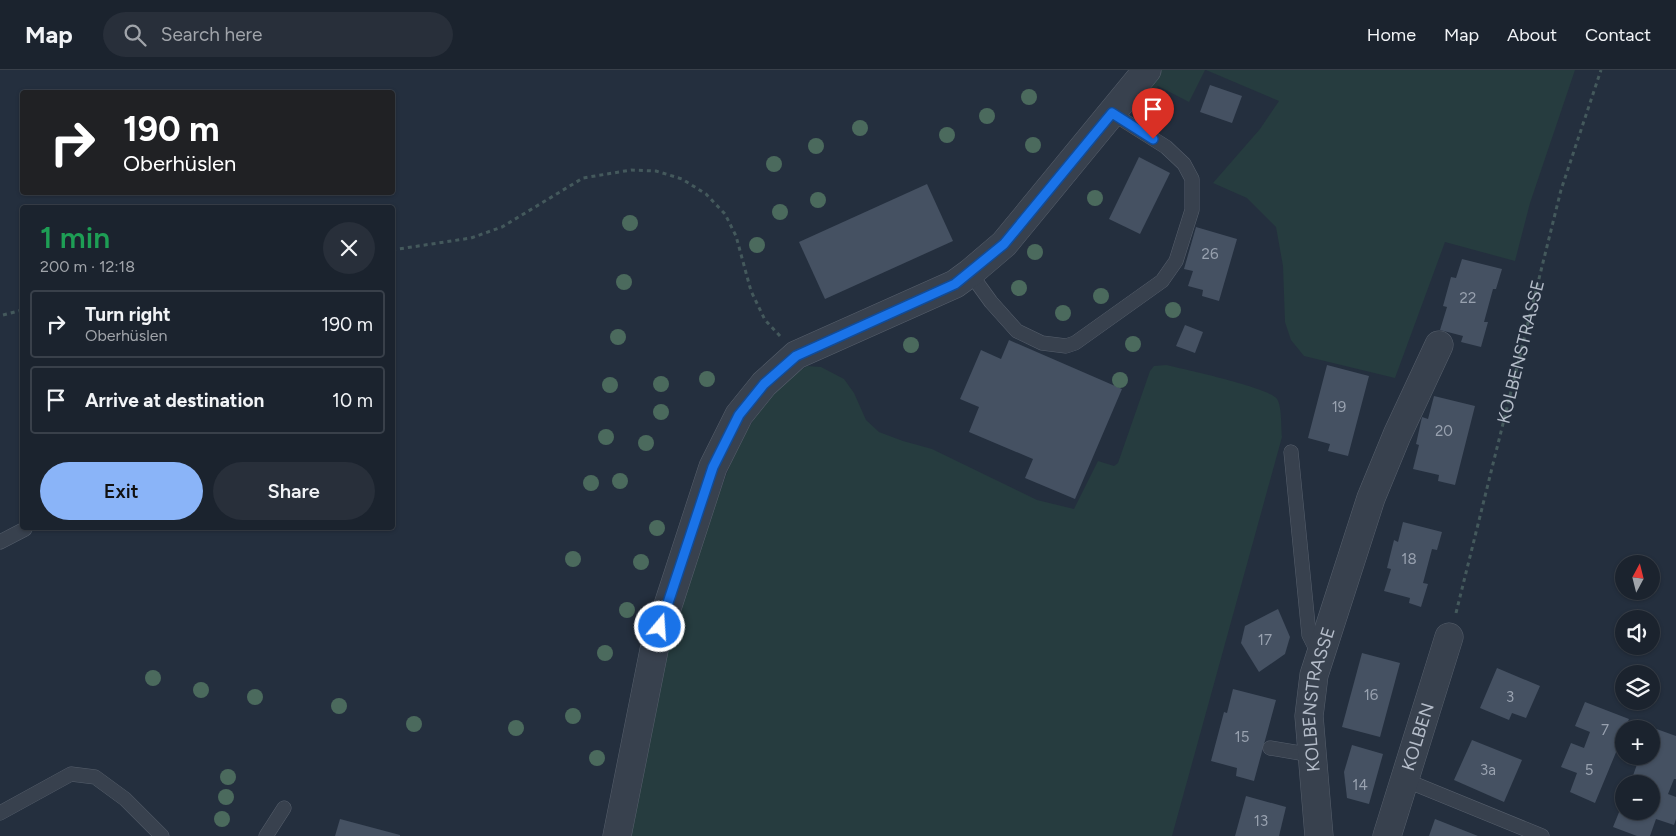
<!DOCTYPE html>
<html lang="en">
<head>
<meta charset="utf-8">
<style>
  body { margin:0; font-family:Figtree,sans-serif; background:#282f3a; color:#f1f3f6; height:100vh; display:flex; flex-direction:column; font-size:19px; white-space:nowrap }
  * { box-sizing:border-box; margin:0 }
  p { font-size:16px; color:#a0a4aa }
  .icon { flex:none; width:28px; height:28px; fill:none; stroke:currentColor; stroke-width:2; stroke-linecap:round; stroke-linejoin:round }
  .map { position:relative; flex:1; overflow:hidden }
  .sheet { position:absolute; left:20px; top:135px; width:375px; height:325px; display:flex; flex-direction:column; background:#1b232e; border-radius:5px; box-shadow:0 1px 4px #0004,0 0 0 1px #39404a }
  .sheet>* { flex:none }
  .hud { position:absolute; left:20px; top:20px; width:375px; height:105px; border-radius:5px; box-shadow:0 1px 4px #0004,0 0 0 1px #39404a; background:#202124; color:#fff; overflow:hidden }
  .needle { width:32px; rotate:7deg }
  .controls { position:absolute; left:1615px; top:485px; display:grid; gap:10px }
  .controls a { display:grid; place-items:center; width:45px; height:45px; border-radius:50%; background:#1b232e; box-shadow:0 1px 4px #0004,0 0 0 1px #39404a; font-size:25px }
  .pin { position:absolute; display:grid; place-items:center; width:42px; height:42px; color:#fff; margin:-51px -21px; border-radius:50% 50% 50% 0; rotate:-45deg; box-shadow:0 0 5px #0007 }
  .pin .icon { rotate:45deg }
  .me { position:absolute; width:55px; margin:-28px; rotate:18deg; stroke-linejoin:round; filter:drop-shadow(0 0 4px #0008) }
  .turn { display:flex; align-items:center; gap:18px; height:105px; padding:0 20px; font-size:22px }
  .turn .icon { width:65px; height:65px; stroke-width:2.5 }
  .turn b { display:block; font-size:35px; line-height:42px }
  .round { display:grid; place-items:center; flex:none; width:52px; height:52px; border-radius:26px; background:#282f3a }
  .summary { display:flex; align-items:center; justify-content:space-between; height:85px; padding:0 20px }
  h1 { font-size:30px; font-weight:600; line-height:38px; color:#1e9e55 }
  .primary-button { display:flex; gap:10px; margin-top:auto; padding:10px 20px }
  .primary-button a { flex:1; height:58px; border-radius:30px; background:#8ab4f8; color:#111; font-size:20px; font-weight:600; line-height:58px; text-align:center }
  .primary-button a+a { background:#282f3a; color:#f1f3f6 }
  ul { padding:0; list-style:none }
  li { display:flex; align-items:center; gap:15px; height:68px; margin:0 10px 8px; padding:0 10px; border:2px solid #39404a; border-radius:5px }
  li div { flex:1 }
  li b { display:block; font-size:19px }
  li em { font-style:normal }
  header { display:flex; align-items:center; gap:30px; box-sizing:border-box; height:70px; padding:0 25px; background:#1b232e; border-bottom:1px solid #39404a }
  header strong { font-size:24px }
  nav { display:flex; gap:28px; margin-inline-start:auto; font-size:18px }
  .search { width:350px; height:45px; background:#282f3a; display:flex; align-items:center; gap:12px; box-sizing:border-box; padding:0 18px; border-radius:28px; color:#a0a4aa; font-size:19px }
  .map>svg:first-child { display:block }
</style>
</head>
<body>
<header>
<strong>Map</strong>
<div class="search"><svg class="icon" aria-label="search" viewBox="0 0 24 24"><circle cx="10" cy="10" r="6"/><path d="M15 15l6 6"/></svg>Search here</div>
<nav><a>Home</a><a>Map</a><a>About</a><a>Contact</a></nav>
</header>
<div class="map">
<svg width="1676" height="766" viewBox="0 0 1676 766">
  <rect width="100%" height="100%" fill="#242f3e"/>
  <g fill="#263c3f">
    <path d="M1158,0H1205L1189,32L1158,16L1135,41L1133,34Z"/>
    <path d="M1206,0H1575L1530,133L1515,191L1445,172L1395,308L1304,286L1291,270L1285,252L1283,196L1276,157L1247,128L1213,113L1260,59L1279,31Z"/>
    <path d="M1166,295C1183,299 1271,318 1277,329C1282,336 1281,358 1282,367L1172,766H627L665,585L686,510L737,377L763,334L786,310L807,296L821,297L844,309L854,323L866,350L879,362L903,371L932,379L1037,430L1074,439L1098,391L1114,396L1118,393L1150,301L1154,296Z"/>
  </g>
  <g fill="#455162">
    <path d="M1210,15L1242,26L1232,53L1200,42Z"/>
    <path d="M1139,87L1170,103L1140,164L1109,149Z"/>
    <path d="M927,114L953,171L825,229L799,172Z"/>
    <path d="M1196,157L1237,169L1219,231L1202,226L1203,220L1188,216L1193,201L1184,199Z"/>
    <path d="M1462,189L1502,199L1496,219H1493L1484,252H1488L1481,277L1461,272L1463,266L1440,260L1447,237L1443,236L1451,207L1456,208Z"/>
    <path d="M1185,255L1203,262L1195,283L1176,276Z"/>
    <path d="M1009,270L1122,319L1075,429L1025,408L1033,389L969,362L979,337L960,329L981,280L1001,289Z"/>
    <path d="M1327,295L1369,306L1348,386L1328,381L1330,374L1308,368Z"/>
    <path d="M1434,326L1475,336L1455,415L1438,411L1439,405L1413,399L1419,375L1416,374L1422,347L1428,349Z"/>
    <path d="M1403,452L1442,462L1437,480L1432,479L1423,513L1428,514L1421,537L1409,533L1410,528L1384,521L1391,499L1387,498L1394,470L1398,472Z"/>
    <path d="M1278,539L1290,567L1285,584L1259,602L1241,573L1245,556Z"/>
    <path d="M1362,583L1400,593L1380,667L1342,657Z"/>
    <path d="M1497,598L1540,616L1526,648L1512,643L1509,650L1480,638Z"/>
    <path d="M1233,619L1276,630L1254,711L1236,706L1237,698L1211,691L1224,642L1227,643Z"/>
    <path d="M1585,632L1629,649L1625,659H1624V663L1595,733L1570,722L1577,703L1561,697L1571,673L1584,678L1590,662L1575,656Z"/>
    <path d="M1651,657L1676,666V709H1674L1668,724L1676,727V749L1674,755L1656,749L1650,766H1637L1613,757L1624,730V741H1651V714H1630L1640,686H1651Z"/>
    <path d="M1472,670L1522,690L1504,732L1454,710Z"/>
    <path d="M1352,675L1383,684L1369,734L1347,728L1344,702Z"/>
    <path d="M1246,726L1286,737L1279,766H1235Z"/>
    <path d="M340,749L400,765V766H335Z"/>
    <path d="M1435,749L1478,766H1429Z"/>
  </g>
  <g fill="none" stroke-linecap="round" stroke-linejoin="round">
    <g stroke="#565f6c" stroke-width="15">
      <g id="lane">
        <path d="M970,203L991,232L1017,261L1042,273L1066,276L1075,273L1162,211L1176,191L1192,140V109L1184,94L1166,77L1112,43"/>
        <path d="M1291,382L1309,565L1314,575L1322,579"/>
        <path d="M0,472L25,459"/>
        <path d="M1270,678L1312,685"/>
        <path d="M1405,710L1542,766"/>
        <path d="M0,743L71,704L95,707L125,729L162,766"/>
        <path d="M266,766L284,738"/>
      </g>
    </g>
    <g stroke="#565f6c" stroke-width="29">
      <g id="street">
        <path d="M617,766L655,575L713,397L739,345L764,314L796,285L955,214L970,203L1004,174L1147,0"/>
        <path id="s2" d="M1319,766L1309,646L1314,605L1371,428L1397,365L1439,275"/>
        <path id="s3" d="M1387,766L1449,567"/>
      </g>
    </g>
    <g stroke="#44595c" stroke-width="3" stroke-dasharray="4 4" stroke-linecap="butt">
      <path d="M392,180L471,168L502,157L583,108L631,100L656,101L682,109L706,124L725,144L736,166L751,221L765,250L780,266"/>
      <path d="M3,245L22,240"/>
      <path id="s1" d="M1456,543L1561,120L1601,0"/>
    </g>
    <use href="#lane" stroke="#38414e" stroke-width="14"/>
    <use href="#street" stroke="#38414e" stroke-width="28"/>
  </g>
  <g fill="#4b6a5d">
    <circle cx="1029" cy="27" r="8"/>
    <circle cx="987" cy="46" r="8"/>
    <circle cx="860" cy="58" r="8"/>
    <circle cx="947" cy="65" r="8"/>
    <circle cx="1033" cy="75" r="8"/>
    <circle cx="816" cy="76" r="8"/>
    <circle cx="774" cy="94" r="8"/>
    <circle cx="1095" cy="128" r="8"/>
    <circle cx="818" cy="130" r="8"/>
    <circle cx="780" cy="142" r="8"/>
    <circle cx="630" cy="153" r="8"/>
    <circle cx="757" cy="175" r="8"/>
    <circle cx="1035" cy="182" r="8"/>
    <circle cx="624" cy="212" r="8"/>
    <circle cx="1019" cy="218" r="8"/>
    <circle cx="1101" cy="226" r="8"/>
    <circle cx="1173" cy="240" r="8"/>
    <circle cx="1063" cy="243" r="8"/>
    <circle cx="618" cy="267" r="8"/>
    <circle cx="1133" cy="274" r="8"/>
    <circle cx="911" cy="275" r="8"/>
    <circle cx="707" cy="309" r="8"/>
    <circle cx="1120" cy="310" r="8"/>
    <circle cx="661" cy="314" r="8"/>
    <circle cx="610" cy="315" r="8"/>
    <circle cx="661" cy="342" r="8"/>
    <circle cx="606" cy="367" r="8"/>
    <circle cx="646" cy="373" r="8"/>
    <circle cx="620" cy="411" r="8"/>
    <circle cx="591" cy="413" r="8"/>
    <circle cx="657" cy="458" r="8"/>
    <circle cx="573" cy="489" r="8"/>
    <circle cx="641" cy="492" r="8"/>
    <circle cx="627" cy="540" r="8"/>
    <circle cx="605" cy="583" r="8"/>
    <circle cx="153" cy="608" r="8"/>
    <circle cx="201" cy="620" r="8"/>
    <circle cx="255" cy="627" r="8"/>
    <circle cx="339" cy="636" r="8"/>
    <circle cx="573" cy="646" r="8"/>
    <circle cx="414" cy="654" r="8"/>
    <circle cx="516" cy="658" r="8"/>
    <circle cx="597" cy="688" r="8"/>
    <circle cx="228" cy="707" r="8"/>
    <circle cx="226" cy="727" r="8"/>
    <circle cx="222" cy="749" r="8"/>
  </g>
  <g fill="none" stroke-linecap="round" stroke-linejoin="round">
    <g stroke="#114b97" stroke-width="12">
      <path id="route" d="M660,557L713,397L739,345L764,314L796,286L955,214L1004,174L1112,43L1153,69"/>
    </g>
    <use href="#route" stroke="#1a73e8" stroke-width="9"/>
  </g>
  <g text-anchor="middle" dominant-baseline="central" stroke-width="4" stroke-linejoin="round" paint-order="stroke">
    <g font-size="15" fill="#98a1af">
      <text x="1210" y="184">26</text>
      <text x="1468" y="228">22</text>
      <text x="1339" y="337">19</text>
      <text x="1444" y="361">20</text>
      <text x="1409" y="489">18</text>
      <text x="1265" y="570">17</text>
      <text x="1371" y="625">16</text>
      <text x="1510" y="627">3</text>
      <text x="1605" y="660">7</text>
      <text x="1242" y="667">15</text>
      <text x="1488" y="700">3a</text>
      <text x="1589" y="700">5</text>
      <text x="1360" y="715">14</text>
      <text x="1261" y="751">13</text>
    </g>
    <g font-size="18" fill="#b4bcc9" stroke="#1d2633">
      <text stroke="none"><textPath href="#s1" startOffset="269">KOLBENSTRASSE</textPath></text>
      <text stroke="none"><textPath href="#s2" startOffset="138">KOLBENSTRASSE</textPath></text>
      <text stroke="none"><textPath href="#s3" startOffset="104">KOLBEN</textPath></text>
    </g>
  </g>
</svg>
<div class="controls">
<a><svg class="needle" viewBox="-14 -14 28 28"><path d="M0-13l5 13h-10z" fill="#e53935"/><path d="M0 13l5-13h-10z" fill="#a0a4aa"/></svg></a>
<a><svg class="icon" aria-label="sound" viewBox="0 0 24 24"><path d="M4 9h4l5-4v14l-5-4H4zM17 9q2 3 0 6"/></svg></a>
<a><svg class="icon" aria-label="layers" viewBox="0 0 24 24"><path d="M12 4l9 5-9 5-9-5zM3 14l9 5 9-5"/></svg></a>
<a>+</a>
<a>−</a>
</div>
<div class="pin" style="left:1153px;top:69px;background:#d93025"><svg class="icon" aria-label="arrive" viewBox="0 0 24 24"><path d="M6 21V4h12l-3 4 3 4H6"/></svg></div>
<svg class="me" style="left:660px;top:557px" viewBox="-20 -20 40 40"><circle r="17" fill="#1a73e8" stroke="#fff" stroke-width="3"/><path d="M0-11L8 9 0 5-8 9z" fill="#fff"/></svg>
<div class="hud">
<div class="turn"><svg class="icon" aria-label="right" viewBox="0 0 24 24"><path d="M7 20v-9h11M14 6l5 5-5 5"/></svg><div><b>190 m</b>Oberhüslen</div></div>
</div>
<section class="sheet">
<div class="summary"><div><h1>1 min</h1><p>200 m · 12:18</p></div><a class="round"><svg class="icon" aria-label="close" viewBox="0 0 24 24"><path d="M6 6l12 12M18 6L6 18"/></svg></a></div>
<ul>
<li><svg class="icon" aria-label="right" viewBox="0 0 24 24"><path d="M7 20v-9h11M14 6l5 5-5 5"/></svg><div><b>Turn right</b><p>Oberhüslen</p></div><em>190 m</em></li>
<li><svg class="icon" aria-label="arrive" viewBox="0 0 24 24"><path d="M6 21V4h12l-3 4 3 4H6"/></svg><div><b>Arrive at destination</b></div><em>10 m</em></li>
</ul>
<div class="primary-button"><a>Exit</a><a>Share</a></div>
</section>
</div>
</body>
</html>
